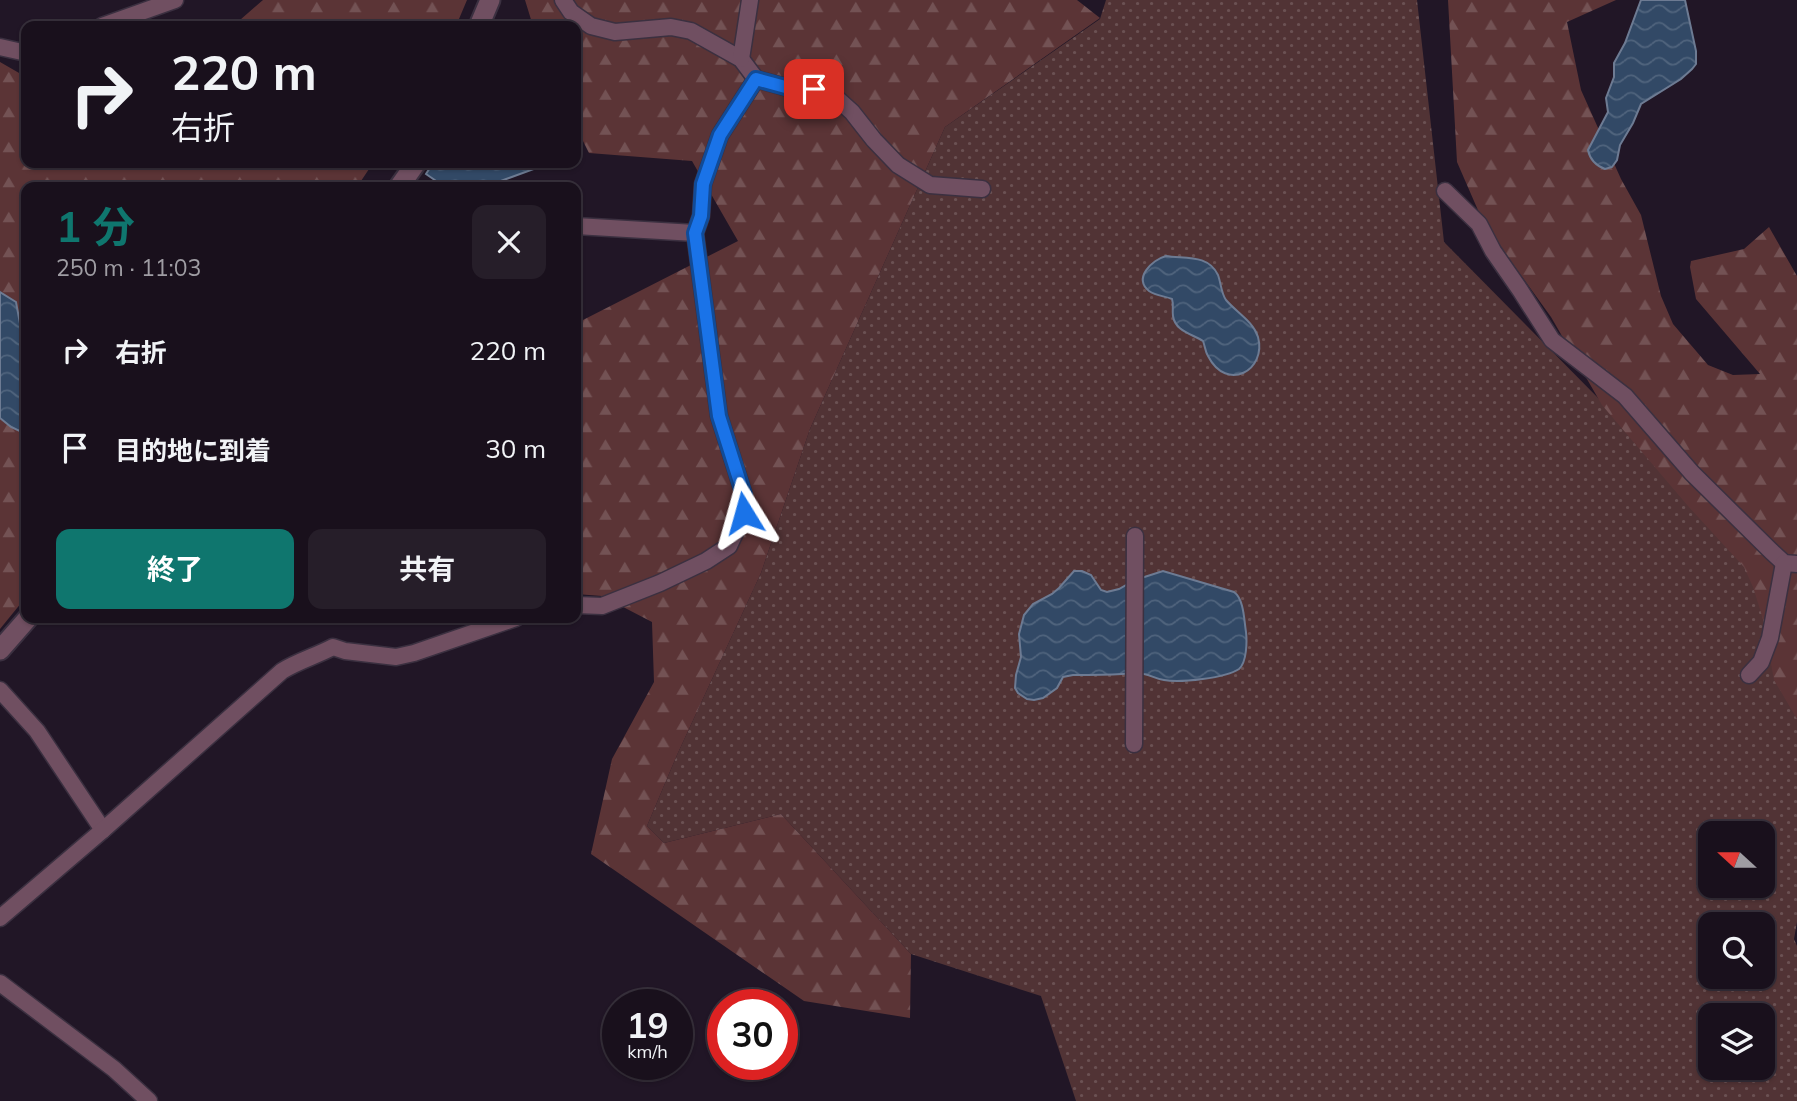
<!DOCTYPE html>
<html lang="ja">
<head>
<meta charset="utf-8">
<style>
  body { margin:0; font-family:Mulish,"Noto Sans JP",sans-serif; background:#261e29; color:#f1f3f6; height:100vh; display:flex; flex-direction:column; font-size:26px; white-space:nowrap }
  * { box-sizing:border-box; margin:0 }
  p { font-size:23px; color:#9f9da3 }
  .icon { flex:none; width:38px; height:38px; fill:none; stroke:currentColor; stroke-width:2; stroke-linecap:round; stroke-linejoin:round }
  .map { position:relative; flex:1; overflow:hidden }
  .panel { position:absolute; left:21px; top:182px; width:560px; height:441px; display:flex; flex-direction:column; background:#19101c; border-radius:14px; box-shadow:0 2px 5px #0004,0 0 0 2px #37303b }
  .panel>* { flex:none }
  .banner { position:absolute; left:21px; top:21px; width:560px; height:147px; border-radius:14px; box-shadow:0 2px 5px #0004,0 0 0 2px #37303b; background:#19101c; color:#f1f3f6; overflow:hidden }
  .needle { width:46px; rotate:291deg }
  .controls { position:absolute; left:1698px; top:821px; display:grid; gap:14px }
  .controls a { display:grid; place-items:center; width:77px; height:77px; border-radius:14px; background:#19101c; box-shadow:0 2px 5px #0004,0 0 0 2px #37303b; font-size:35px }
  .speed { position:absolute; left:602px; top:989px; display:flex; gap:14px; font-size:35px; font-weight:700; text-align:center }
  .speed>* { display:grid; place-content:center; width:91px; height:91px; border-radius:50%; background:#19101c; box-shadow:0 2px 5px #0004,0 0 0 2px #37303b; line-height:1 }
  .speed small { font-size:18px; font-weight:400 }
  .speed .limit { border:10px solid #d22; background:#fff; color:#111 }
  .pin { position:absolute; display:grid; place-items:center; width:60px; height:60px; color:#fff; margin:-30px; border-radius:14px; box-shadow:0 4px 10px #0006 }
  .me { position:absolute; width:77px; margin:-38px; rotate:352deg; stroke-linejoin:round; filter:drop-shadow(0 0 5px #0008) }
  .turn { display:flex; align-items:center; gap:24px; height:147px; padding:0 35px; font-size:32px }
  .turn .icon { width:91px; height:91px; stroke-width:2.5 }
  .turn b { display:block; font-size:49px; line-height:60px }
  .round { display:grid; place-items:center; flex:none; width:74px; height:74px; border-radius:14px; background:#261e29 }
  .head { display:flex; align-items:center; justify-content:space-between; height:119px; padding:0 35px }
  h1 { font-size:42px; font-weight:700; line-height:52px; color:#0f766e }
  .primary-button { display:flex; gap:14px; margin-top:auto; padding:14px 35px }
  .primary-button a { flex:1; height:80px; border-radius:14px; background:#0f766e; color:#fff; font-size:28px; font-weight:700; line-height:80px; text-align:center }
  .primary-button a+a { background:#261e29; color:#f1f3f6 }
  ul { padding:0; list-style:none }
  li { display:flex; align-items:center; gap:21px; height:98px; padding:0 35px }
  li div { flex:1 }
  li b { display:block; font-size:26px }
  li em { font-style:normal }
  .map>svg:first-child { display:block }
</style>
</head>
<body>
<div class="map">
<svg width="1797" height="1101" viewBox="0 0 1797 1101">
  <defs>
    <pattern id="grass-dots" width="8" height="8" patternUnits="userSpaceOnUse" patternTransform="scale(1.75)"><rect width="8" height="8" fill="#513335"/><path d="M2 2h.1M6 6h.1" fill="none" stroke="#6b5153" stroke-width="1.8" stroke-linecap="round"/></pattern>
    <pattern id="forest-firs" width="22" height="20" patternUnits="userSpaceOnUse" patternTransform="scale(1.75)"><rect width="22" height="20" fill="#5b3436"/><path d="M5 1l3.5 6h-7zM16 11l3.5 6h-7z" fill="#735254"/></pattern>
    <pattern id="water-waves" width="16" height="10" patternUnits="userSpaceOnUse" patternTransform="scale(1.75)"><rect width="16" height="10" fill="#324966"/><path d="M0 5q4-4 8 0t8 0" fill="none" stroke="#50647d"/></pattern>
  </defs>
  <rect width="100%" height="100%" fill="#211626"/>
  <path fill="url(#grass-dots)" fill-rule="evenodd" d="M1106,0H1417L1444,242L1764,566L1797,648V922L1794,939L1797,946V1101H1076L1041,996L911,954L781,814L664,843L647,826L677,755L761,573L810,429L945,127L1100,19ZM1710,833H1762V886H1710ZM1710,924H1762V976H1710ZM1710,1015H1762V1068H1710Z"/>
  <g fill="url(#forest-firs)">
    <path d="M263,0H467L456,26H231L240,20Z"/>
    <path d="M525,0H1077L1100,18L945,127L810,429L761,573L677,755L647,826L664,843L781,814L911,954L910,1018L804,1001L591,854L612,759L654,682L652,622L602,596L576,594V320L581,321L738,241L692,161L589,153L576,127V26H533Z"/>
    <path d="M1448,0H1616L1567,22L1581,90L1621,179L1641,215L1661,296L1673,324L1708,365L1733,375L1760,374L1696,299L1690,267L1691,261L1744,249L1769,227L1797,276V719L1774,680L1763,619L1753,587L1744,567L1688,506L1602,405L1551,317L1484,224L1457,162Z"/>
    <path d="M0,62L26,77V163H373L357,187H26V356L16,302L0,292Z"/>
    <path d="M0,418L11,427L26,434V597L0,629Z"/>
  </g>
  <g fill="url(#water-waves)" stroke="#6d7b93" stroke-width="2">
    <path d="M1641,0H1685L1696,51V64L1692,69L1681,79L1641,104L1633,123L1620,145L1617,160L1612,167L1605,169C1597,166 1590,160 1588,150L1608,112L1606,98L1614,77V63L1625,43Z"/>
    <path d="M433,163H543L542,166L487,186L445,187L426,174Z"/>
    <path d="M1166,256C1185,259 1208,254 1218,275C1221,283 1221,293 1226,300C1236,312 1253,321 1258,337C1267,370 1227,393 1208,356C1205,351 1205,346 1203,341C1192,334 1175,331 1173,316C1172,309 1174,305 1172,299C1165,296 1156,296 1149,291C1133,278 1152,260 1166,256Z"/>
    <path d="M0,292L16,302L26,356V434L11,427L0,418Z"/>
    <path d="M1074,571H1082L1091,575L1101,590L1107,592L1119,589L1135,580L1163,571L1234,592C1244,599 1244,620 1246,632C1247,641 1247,662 1239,669C1226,678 1180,683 1164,680C1156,679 1151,675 1144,674C1137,672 1129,674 1122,674C1105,675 1089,675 1073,675L1063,677L1057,688L1043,698L1034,700L1027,699L1018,693L1015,688L1016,675L1021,657L1019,634L1024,615L1033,604L1052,594L1059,588Z"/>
  </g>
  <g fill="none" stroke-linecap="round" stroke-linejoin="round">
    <g stroke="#3b3040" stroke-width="19">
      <g id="minor">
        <path d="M563,0L571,12L591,26L615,32L671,27L691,31L741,59L756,79L789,88L814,89L832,94L852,112L874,140L898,165L930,185L982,189"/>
        <path d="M102,26L175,0"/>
        <path d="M0,47L22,52H26"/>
        <path d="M741,59L750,0"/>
        <path d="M1445,191L1479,224L1493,251L1520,290L1552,340L1625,396L1692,473L1771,551L1784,563L1797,564"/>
        <path d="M576,226L695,233"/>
        <path d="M576,605L602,606L660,583L706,561L729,546L744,513V495L719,416L695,233L701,216L703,184L720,135L756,79"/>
        <path d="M1749,675L1761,662L1770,638L1784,563"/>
        <path d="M0,690L37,731L103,830"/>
        <path d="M1134,744L1135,536"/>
        <path d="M0,918L103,830L282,671C298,661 316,656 333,647L345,651L396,657L414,653L516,618"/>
        <path d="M0,983L114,1069L149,1101"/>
      </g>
    </g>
    <g stroke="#3b3040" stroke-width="23">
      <g id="tertiary">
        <path d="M479,26L490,0"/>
        <path d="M399,187L416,163"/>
        <path d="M0,650L28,618"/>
      </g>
    </g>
    <use href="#minor" stroke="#704f61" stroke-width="16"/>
    <use href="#tertiary" stroke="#704f61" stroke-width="19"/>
  </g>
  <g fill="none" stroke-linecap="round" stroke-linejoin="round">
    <g stroke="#114b97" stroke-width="18">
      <path id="route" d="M744,513V495L719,416L695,233L701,216L703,184L720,135L756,79L789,88L814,89"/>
    </g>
    <use href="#route" stroke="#1a73e8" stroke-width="12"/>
  </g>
</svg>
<div class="controls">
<a><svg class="needle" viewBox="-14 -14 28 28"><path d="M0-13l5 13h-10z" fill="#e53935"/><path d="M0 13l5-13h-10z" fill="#9f9da3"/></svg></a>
<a><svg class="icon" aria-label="search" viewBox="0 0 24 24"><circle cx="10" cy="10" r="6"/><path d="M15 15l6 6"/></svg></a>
<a><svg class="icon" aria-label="layers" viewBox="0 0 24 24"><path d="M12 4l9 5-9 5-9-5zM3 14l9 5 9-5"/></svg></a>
</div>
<div class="speed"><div>19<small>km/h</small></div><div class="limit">30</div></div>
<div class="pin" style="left:814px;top:89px;background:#d93025"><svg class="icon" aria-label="arrive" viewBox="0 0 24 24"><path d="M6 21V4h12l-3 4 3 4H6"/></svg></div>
<svg class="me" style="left:744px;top:513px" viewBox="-20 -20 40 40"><path d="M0-17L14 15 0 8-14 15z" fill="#1a73e8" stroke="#fff" stroke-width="4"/></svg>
<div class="banner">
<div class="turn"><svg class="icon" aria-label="right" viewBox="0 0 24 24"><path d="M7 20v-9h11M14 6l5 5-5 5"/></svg><div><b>220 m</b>右折</div></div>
</div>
<section class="panel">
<div class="head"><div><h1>1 分</h1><p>250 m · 11:03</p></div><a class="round"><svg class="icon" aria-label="close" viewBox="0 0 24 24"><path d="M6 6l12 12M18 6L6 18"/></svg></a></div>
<ul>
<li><svg class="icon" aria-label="right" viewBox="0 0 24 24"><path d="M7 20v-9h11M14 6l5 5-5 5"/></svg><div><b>右折</b></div><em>220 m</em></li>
<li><svg class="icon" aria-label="arrive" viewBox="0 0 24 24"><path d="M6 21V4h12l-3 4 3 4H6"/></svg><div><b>目的地に到着</b></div><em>30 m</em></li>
</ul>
<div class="primary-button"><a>終了</a><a>共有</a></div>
</section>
</div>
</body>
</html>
